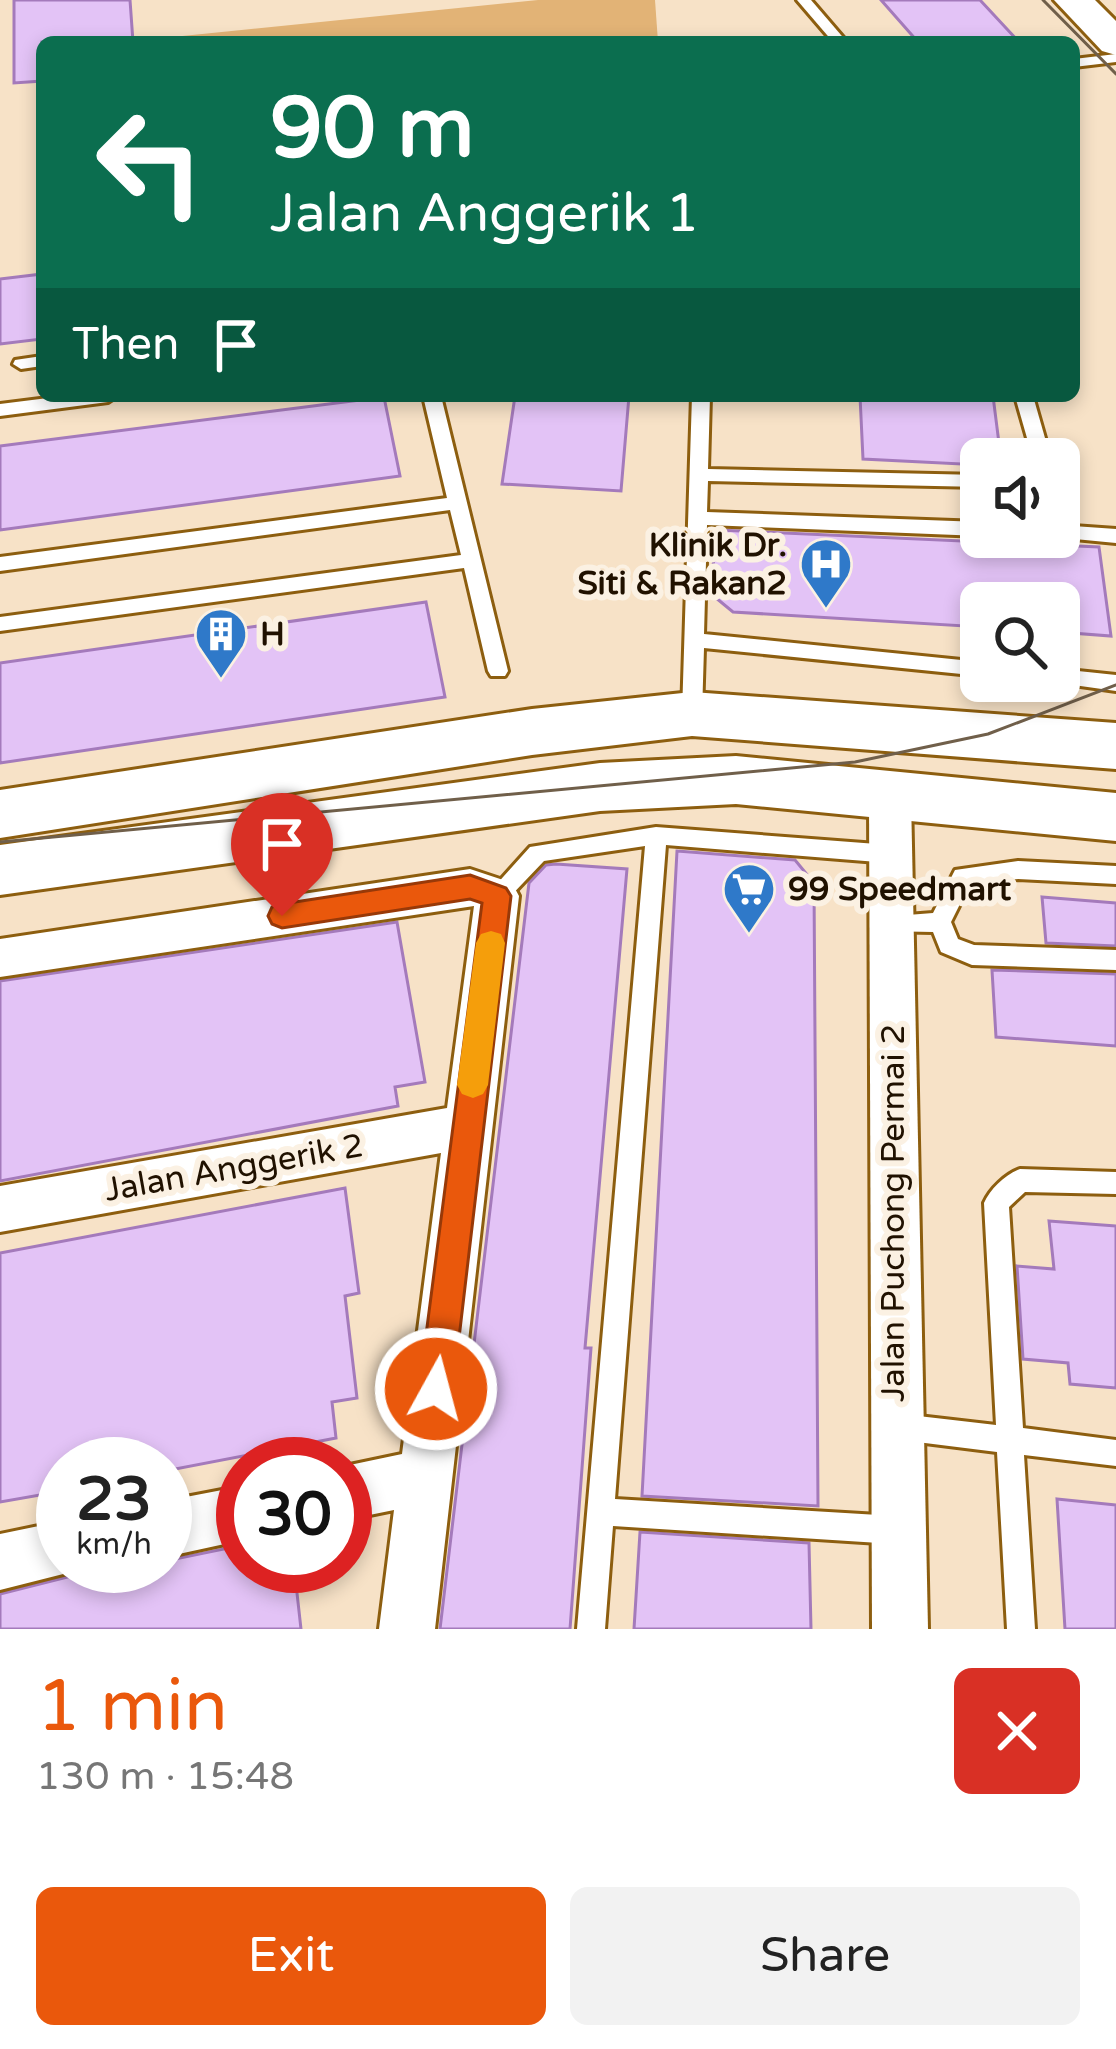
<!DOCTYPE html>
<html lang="en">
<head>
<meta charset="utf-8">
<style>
  body { margin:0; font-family:"Varela Round",sans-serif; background:#f2f2f2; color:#222; height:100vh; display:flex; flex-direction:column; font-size:45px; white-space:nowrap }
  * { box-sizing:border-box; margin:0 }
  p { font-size:39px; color:#767676 }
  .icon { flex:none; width:66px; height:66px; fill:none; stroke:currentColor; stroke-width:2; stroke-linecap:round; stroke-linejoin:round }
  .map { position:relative; height:1629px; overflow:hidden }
  .side { display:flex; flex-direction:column; background:#fff; flex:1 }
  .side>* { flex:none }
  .banner { position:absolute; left:36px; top:36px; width:1044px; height:366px; border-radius:18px; box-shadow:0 6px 18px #0003; background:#0b6e4f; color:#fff; overflow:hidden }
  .tools { position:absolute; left:960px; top:438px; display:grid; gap:24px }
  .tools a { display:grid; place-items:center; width:120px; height:120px; border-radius:18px; background:#fff; box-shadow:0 6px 18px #0003; font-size:60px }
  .speed { position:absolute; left:36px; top:1437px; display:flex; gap:24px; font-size:60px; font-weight:700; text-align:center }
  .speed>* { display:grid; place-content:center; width:156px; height:156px; border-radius:50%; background:#fff; box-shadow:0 6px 18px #0003; line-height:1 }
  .speed small { font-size:30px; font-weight:400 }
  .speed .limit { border:18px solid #d22; background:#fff; color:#111 }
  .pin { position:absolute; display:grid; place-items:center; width:102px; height:102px; color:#fff; margin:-123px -51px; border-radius:50% 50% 50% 0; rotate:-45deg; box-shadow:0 0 12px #0007 }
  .pin .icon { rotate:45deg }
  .me { position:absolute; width:132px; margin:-66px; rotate:7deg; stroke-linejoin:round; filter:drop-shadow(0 0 9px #0008) }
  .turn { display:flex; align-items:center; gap:42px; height:252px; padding:0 36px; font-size:54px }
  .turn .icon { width:156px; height:156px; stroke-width:2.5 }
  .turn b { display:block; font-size:84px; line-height:102px }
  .then { display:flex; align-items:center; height:114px; padding:0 36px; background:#0003; gap:24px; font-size:45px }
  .round { display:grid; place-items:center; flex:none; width:126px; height:126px; border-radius:18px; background:#f2f2f2 }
  .overview { display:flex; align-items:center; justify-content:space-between; height:204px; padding:0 36px }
  h1 { font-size:72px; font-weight:600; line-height:90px; color:#ea580c }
  .action { display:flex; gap:24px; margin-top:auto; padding:24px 36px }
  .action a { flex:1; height:138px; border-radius:18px; background:#ea580c; color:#fff; font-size:48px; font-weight:600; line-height:138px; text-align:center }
  .action a+a { background:#f2f2f2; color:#222 }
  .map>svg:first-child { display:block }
</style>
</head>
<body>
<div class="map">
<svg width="1116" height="1629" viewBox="0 0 1116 1629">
  <rect width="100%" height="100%" fill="#f7e2c7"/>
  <path fill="#e2b376" d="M538,0H655L658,42L153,39Z"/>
  <g fill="#e3c3f6" stroke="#a47abb" stroke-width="3">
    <path d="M14,0H130L133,42H42V81L14,83Z"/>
    <path d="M881,0H980L1019,42H918Z"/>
    <path d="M42,274V339L0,344V279Z"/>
    <path d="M515,396H629L621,491L502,484Z"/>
    <path d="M860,396H993L1001,459H981V465L863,459Z"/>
    <path d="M384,397L400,476L0,530V446Z"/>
    <path d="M717,530L1099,547L1111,636L1059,632V603H981V627L733,612L710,593Z"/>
    <path d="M426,602L445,697L0,763V663Z"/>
    <path d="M677,851L795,860L814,883L818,1506L642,1496Z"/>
    <path d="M556,864L627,869L585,1348H591L570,1629H440L529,883L546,865Z"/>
    <path d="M1042,897L1116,903V946L1046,943Z"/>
    <path d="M397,922L425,1082L395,1087L398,1106L0,1181V981Z"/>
    <path d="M992,970L1116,974V1046L996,1037Z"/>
    <path d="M345,1188L359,1293L345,1296L357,1398L332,1402L336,1438L165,1471V1464H63V1491L0,1502V1253Z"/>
    <path d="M1049,1221L1116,1226V1388L1070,1384L1068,1363L1023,1359L1017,1266L1054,1269Z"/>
    <path d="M1057,1499L1116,1505V1629H1065Z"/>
    <path d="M640,1532L809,1543L811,1629H634Z"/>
    <path d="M243,1545V1566H294L301,1629H0V1594L111,1566H165V1561Z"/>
  </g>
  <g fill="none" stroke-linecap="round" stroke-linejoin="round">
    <g stroke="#8d5e0f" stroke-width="6">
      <g id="service">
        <path d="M797,0H811L847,42H833Z"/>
        <path d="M1116,54V62L1074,67V59Z"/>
        <path d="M42,356V366L21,369L13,364L15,360Z"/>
        <path d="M64,396H117L108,402L0,416V404Z"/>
        <path d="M423,396H441L508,671L505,676H491L488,671L464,568L0,631V617L461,555L450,510L0,571V557L447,498Z"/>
        <path d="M692,396H710L708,469L981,475V487L708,481L707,512L981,522V536L707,525L704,634L981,662V676L704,648L702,714L692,722L685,719L682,714Z"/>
        <path d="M1015,396H1033L1051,459H1033Z"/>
        <path d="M1059,525L1116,529V543L1054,537H1059Z"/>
        <path d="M1059,669L1116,675V691L1052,682L1059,681Z"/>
        <path d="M656,827L890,845L898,848L901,854L898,860L890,863L666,845L615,1499L895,1516L905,1520L909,1530L905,1540L895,1544L613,1526L605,1629H577L645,846L544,861L505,902L497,905L489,902L486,896L530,847Z"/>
        <path d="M1018,861L1116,866V884L1018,879L970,884L951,922L958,939L974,945L1116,950V970L972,965L941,952L933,932L882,931L879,924L882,917L933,913L955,870Z"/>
        <path d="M1020,1169L1116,1172V1194L1025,1192L1009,1207L1023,1428L1116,1440V1466L1024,1455L1035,1629H1007L997,1452L901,1440L892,1436L888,1427L892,1418L901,1414L996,1425L984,1203C990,1189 1006,1174 1020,1169Z"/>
      </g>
    </g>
    <g stroke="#8d5e0f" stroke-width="6">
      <g id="minor">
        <path d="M890,780L905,785L911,797L928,1629H872L869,797L875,785Z"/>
        <path d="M470,869L512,883L519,896L435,1629H379L394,1510L345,1520V1466L402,1454L441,1153L0,1232V1186L447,1108L474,906L0,977V939Z"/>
        <path d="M243,1486V1540L165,1557V1501Z"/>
        <path d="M63,1521V1566L83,1569L0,1590V1534Z"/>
      </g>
    </g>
    <g stroke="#8d5e0f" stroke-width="6">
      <g id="secondary">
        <path d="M1054,0H1095L1116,21V55L1102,51Z"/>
        <path d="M692,692L1116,723V769L692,736L532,755L0,838V790L532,709Z"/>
        <path d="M736,756L1116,793V841L736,804L600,811L0,895V845L600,763Z"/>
      </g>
    </g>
    <use href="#service" fill="#fff" fill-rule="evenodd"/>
    <use href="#minor" fill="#fff" fill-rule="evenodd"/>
    <use href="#secondary" fill="#fff" fill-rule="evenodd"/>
    <g stroke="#705f4a" stroke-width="3">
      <path d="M1043,0L1116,74"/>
      <path d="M0,842L855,762L988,734L1116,685"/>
    </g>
  </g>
  <path fill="#ea580c" stroke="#983908" stroke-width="3" d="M470,875L506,888L511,896L453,1389L448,1401L436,1406L424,1401L419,1389L482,903L470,899L282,928L272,924L268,916L272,907L282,904Z"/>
  <path fill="#f59e0b" d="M491,931L501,934L505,943L488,1085L483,1094L473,1098L462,1094L457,1085L476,943L481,934Z"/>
  <defs>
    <g id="hospital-pin" transform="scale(2.7)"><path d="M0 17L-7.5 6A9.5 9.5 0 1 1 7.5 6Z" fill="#2f79c9" stroke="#fbf1e3"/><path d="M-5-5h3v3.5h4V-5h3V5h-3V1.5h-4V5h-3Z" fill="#fff"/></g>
    <g id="building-pin" transform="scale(2.7)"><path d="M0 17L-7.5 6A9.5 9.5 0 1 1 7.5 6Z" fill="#2f79c9" stroke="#fbf1e3"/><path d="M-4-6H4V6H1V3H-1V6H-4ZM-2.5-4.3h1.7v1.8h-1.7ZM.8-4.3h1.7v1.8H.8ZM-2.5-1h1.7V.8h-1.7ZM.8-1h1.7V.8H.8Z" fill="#fff"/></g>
    <g id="supermarket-pin" transform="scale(2.7)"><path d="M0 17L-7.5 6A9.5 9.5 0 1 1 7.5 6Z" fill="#2f79c9" stroke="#fbf1e3"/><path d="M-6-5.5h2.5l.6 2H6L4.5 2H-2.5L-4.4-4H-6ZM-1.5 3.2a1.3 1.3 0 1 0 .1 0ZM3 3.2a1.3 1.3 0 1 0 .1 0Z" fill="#fff"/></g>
  </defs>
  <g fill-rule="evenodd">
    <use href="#hospital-pin" x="826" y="564"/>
    <use href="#building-pin" x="221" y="634"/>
    <use href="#supermarket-pin" x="749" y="889"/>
  </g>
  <g text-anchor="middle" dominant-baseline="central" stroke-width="12" stroke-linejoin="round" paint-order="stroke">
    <g font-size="33" font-weight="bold" fill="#201100" stroke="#fbf1e3" text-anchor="start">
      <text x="787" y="545" text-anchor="end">Klinik Dr.<tspan x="787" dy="38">Siti &amp; Rakan2</tspan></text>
      <text x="260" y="634">H</text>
      <text x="788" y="889">99 Speedmart</text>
    </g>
    <g font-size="33" fill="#201100" stroke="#fbf1e3">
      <text transform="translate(234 1168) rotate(-10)">Jalan Anggerik 2</text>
      <text transform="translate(893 1213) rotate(-90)">Jalan Puchong Permai 2</text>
    </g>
  </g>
</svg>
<div class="tools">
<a><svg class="icon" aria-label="sound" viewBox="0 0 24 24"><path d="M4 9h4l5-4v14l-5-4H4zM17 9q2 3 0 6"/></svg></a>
<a><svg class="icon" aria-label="search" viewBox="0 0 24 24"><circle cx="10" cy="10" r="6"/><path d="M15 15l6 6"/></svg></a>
</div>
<div class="speed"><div>23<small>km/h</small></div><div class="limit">30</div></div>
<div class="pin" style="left:282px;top:916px;background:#d93025"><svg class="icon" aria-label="arrive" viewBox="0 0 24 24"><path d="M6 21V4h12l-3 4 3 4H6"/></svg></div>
<svg class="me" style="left:436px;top:1389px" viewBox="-20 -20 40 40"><circle r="17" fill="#ea580c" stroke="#fff" stroke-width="3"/><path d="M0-11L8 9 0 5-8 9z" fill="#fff"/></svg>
<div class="banner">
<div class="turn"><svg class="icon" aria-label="left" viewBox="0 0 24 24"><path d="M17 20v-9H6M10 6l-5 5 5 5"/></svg><div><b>90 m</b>Jalan Anggerik 1</div></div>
<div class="then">Then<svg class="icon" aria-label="arrive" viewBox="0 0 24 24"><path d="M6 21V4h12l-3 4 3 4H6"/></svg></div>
</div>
</div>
<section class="side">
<div class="overview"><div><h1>1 min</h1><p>130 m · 15:48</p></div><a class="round" style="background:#d93025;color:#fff"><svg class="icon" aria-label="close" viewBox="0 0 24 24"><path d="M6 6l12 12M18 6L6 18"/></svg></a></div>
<div class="action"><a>Exit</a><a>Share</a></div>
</section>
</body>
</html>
